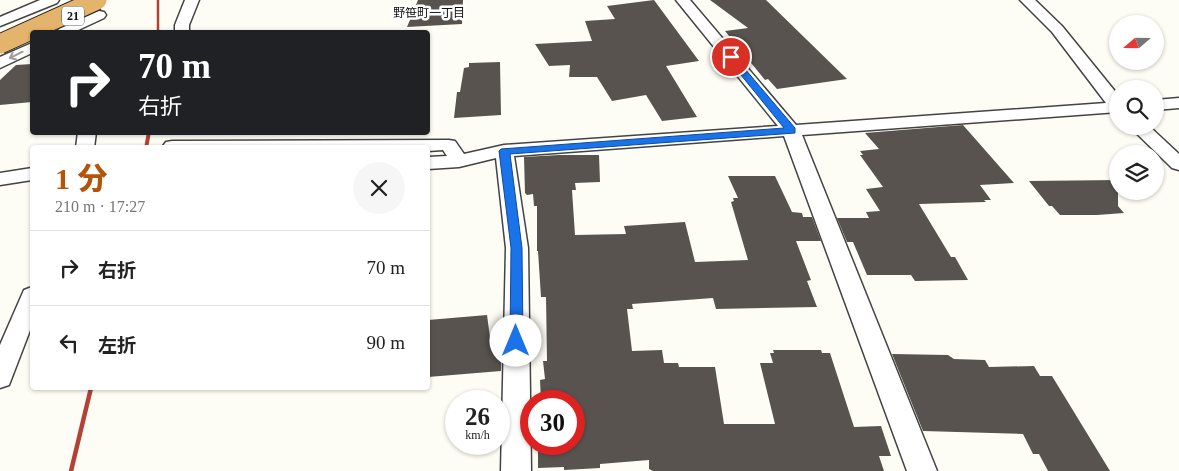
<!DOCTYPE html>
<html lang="ja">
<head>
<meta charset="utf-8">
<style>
  body { margin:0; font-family:"Times New Roman","Noto Sans JP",serif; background:#f6f6f6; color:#222; height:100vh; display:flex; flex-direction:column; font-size:19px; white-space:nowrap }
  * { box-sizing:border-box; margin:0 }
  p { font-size:16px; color:#767676 }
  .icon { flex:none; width:28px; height:28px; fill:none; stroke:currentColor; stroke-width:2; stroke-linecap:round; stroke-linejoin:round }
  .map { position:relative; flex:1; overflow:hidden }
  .panel { position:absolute; left:30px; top:145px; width:400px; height:245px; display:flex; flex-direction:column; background:#fff; border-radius:5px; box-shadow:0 1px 4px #0004 }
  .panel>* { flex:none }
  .top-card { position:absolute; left:30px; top:30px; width:400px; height:105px; border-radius:5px; box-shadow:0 1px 4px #0004; background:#202124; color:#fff; overflow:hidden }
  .needle { width:32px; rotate:250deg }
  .tools { position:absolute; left:1109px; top:15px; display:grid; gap:10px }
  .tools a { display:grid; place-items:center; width:55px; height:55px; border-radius:50%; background:#fff; box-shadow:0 1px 4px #0004; font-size:25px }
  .speed { position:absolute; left:445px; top:390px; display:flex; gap:10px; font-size:25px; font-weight:700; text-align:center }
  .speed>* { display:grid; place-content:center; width:65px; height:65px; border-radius:50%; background:#fff; box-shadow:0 1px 4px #0004; line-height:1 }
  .speed small { font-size:12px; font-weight:400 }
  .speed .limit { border:8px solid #d22; background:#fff; color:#111 }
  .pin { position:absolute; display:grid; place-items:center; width:42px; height:42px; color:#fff; margin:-21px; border:2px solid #fff; border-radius:50%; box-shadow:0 1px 5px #0007 }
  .me { position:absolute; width:55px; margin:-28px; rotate:0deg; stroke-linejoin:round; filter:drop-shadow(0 0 4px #0008) }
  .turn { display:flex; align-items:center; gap:18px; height:105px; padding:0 25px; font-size:22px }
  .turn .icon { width:65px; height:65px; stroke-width:2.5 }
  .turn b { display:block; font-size:35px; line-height:42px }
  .round { display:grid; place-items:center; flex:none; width:52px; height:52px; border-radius:26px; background:#f6f6f6 }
  .overview { display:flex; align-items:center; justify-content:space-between; height:85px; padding:0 25px }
  h1 { font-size:30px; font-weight:800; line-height:38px; color:#b45309 }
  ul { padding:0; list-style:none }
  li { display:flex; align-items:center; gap:15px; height:75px; padding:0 25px; border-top:1px solid #e0e0e0 }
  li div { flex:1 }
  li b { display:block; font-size:19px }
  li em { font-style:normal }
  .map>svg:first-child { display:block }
</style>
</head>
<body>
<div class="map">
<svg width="1179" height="471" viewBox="0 0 1179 471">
  <rect width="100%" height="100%" fill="#fefdf5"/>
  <g fill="#58534e">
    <path d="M418,0H463L462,24L407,27Z"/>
    <path d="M654,0L699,61L666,66L697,117L662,121L646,95L612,101L597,77H569L570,65L549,66L535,44L592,41L585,21L615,19L607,6Z"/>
    <path d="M710,0H766L847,79L777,89L768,79L765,80L725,31L748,28Z"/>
    <path d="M500,62L501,115L454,118L457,92H460L464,68L469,67V63Z"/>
    <path d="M32,64V102L0,105V80L16,65Z"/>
    <path d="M963,125L1014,183L980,185L991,200H984L986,202L919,204L951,257H955L968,280L915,281L911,275H867L853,242H847L837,218H869L866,212L880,211L866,189L883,187L860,155H863L860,151L879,149L865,133Z"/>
    <path d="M559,155H599L600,182L575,183L576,190H572L575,235L626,234L624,226L685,222L695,262L748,260L731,202L734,201L733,198H738L728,176H775L792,212L802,213L803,217H812L821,241H796L811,280L807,281L817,307L716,309L713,298L632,304L633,309H627L632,351L662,350L664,363H678L679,367H715L724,424H775L760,363H773L770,353H774L773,350H821L822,353H830L854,427L881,426L891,456H879L884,471H653L649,469V460L600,464V468L564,470V467L538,468V444H574V401H541L540,380L545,379L543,361H547L546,297H541L538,251H537V206H534L533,194L527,195L525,193L524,157Z"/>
    <path d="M1118,180V206L1124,213L1097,215H1060L1052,206H1049L1029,181Z"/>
    <path d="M487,315L491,345L502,344L501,371L428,377V320Z"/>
    <path d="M892,354L948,355L954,359L985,360L989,367L1034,366L1040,376H1052L1110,471H1048L1039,454H1033L1023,434L923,431Z"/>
  </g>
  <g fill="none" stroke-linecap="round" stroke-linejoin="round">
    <g stroke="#434343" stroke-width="3">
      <g id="street">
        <path d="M40,0H59L57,3L0,26V17Z"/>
        <path d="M185,0H199L189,25V32H175V25Z"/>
        <path d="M676,0H690L796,125L1106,103L1052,32L1020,0H1035L1062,26L1118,95V112L802,135L937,471H907L784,136L514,156L528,248L531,471H501L506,248L496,158L459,167L428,169V157L447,156L443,150L428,151V148L163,146L166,142L172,141L449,140L455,141L464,154L504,145L778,126Z"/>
        <path d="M99,11L104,12L106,15L104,18L74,32H57L59,29Z"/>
        <path d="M32,43V53L0,68V57Z"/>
        <path d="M1179,98V108L1155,110V100Z"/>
        <path d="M1129,126H1149L1179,154V170L1172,168Z"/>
        <path d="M78,132H96L94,148H76Z"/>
        <path d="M32,168V180L0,185V173Z"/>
        <path d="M32,287V325L9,385L0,388V345L24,290Z"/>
      </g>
    </g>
    <use href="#street" fill="#fff" fill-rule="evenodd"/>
    <path stroke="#b34236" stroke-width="2.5" d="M158,0V32"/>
    <path stroke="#b34236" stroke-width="4" d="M146,148L149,132"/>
    <path stroke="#b34236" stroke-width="4.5" d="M71,471L91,388"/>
    <g stroke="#212121" stroke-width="21" stroke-linecap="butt">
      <path id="highway-bridge" d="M0,44L97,0"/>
    </g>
    <use href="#highway-bridge" stroke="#e5b46c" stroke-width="19"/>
  </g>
  <defs><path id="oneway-shaft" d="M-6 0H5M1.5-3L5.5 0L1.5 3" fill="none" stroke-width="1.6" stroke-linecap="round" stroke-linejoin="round" transform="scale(1.25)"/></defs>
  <use stroke="#9f9f9f" href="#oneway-shaft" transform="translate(16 55) rotate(154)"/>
  <path fill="#1a73e8" stroke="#114b97" d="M731,55L734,56L795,128V133L510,154L522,248L523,341L521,345L516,346L512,345L510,341L511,248L499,151L501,149L784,128L728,59L727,57Z"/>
  <g text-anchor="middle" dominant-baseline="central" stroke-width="5" stroke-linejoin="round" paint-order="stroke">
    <g font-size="12" fill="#101010" stroke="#fff">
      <text x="429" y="13">野笹町一丁目</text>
    </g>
    <rect fill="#fff" stroke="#585858" stroke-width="1" x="62" y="6.5" width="22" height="19" rx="4"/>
    <g font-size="12" font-weight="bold" fill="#101010">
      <text x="73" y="16">21</text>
    </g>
  </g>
</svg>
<div class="tools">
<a><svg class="needle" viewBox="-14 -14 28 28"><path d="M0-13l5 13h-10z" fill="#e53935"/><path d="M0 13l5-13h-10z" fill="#767676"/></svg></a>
<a><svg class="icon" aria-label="search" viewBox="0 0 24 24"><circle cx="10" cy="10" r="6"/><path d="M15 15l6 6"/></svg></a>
<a><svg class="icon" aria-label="layers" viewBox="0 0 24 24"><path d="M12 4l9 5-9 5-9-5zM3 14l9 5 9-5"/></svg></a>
</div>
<div class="speed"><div>26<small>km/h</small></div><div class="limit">30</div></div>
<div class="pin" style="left:731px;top:57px;background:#d93025"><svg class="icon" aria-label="arrive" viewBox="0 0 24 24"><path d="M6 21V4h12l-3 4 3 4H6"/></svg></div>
<svg class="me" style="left:516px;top:341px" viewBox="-20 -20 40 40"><circle r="19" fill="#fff"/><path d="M0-13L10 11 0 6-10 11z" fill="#1a73e8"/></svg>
<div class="top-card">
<div class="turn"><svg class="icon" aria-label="right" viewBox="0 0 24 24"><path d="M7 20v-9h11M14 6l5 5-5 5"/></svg><div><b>70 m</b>右折</div></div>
</div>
<section class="panel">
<div class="overview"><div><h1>1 分</h1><p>210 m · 17:27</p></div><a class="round"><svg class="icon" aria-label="close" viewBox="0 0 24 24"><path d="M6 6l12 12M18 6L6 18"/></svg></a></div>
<ul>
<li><svg class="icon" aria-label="right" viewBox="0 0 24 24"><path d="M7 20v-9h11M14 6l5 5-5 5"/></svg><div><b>右折</b></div><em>70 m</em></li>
<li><svg class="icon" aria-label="left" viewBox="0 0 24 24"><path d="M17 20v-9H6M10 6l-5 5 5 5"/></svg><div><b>左折</b></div><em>90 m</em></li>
</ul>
</section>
</div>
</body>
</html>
